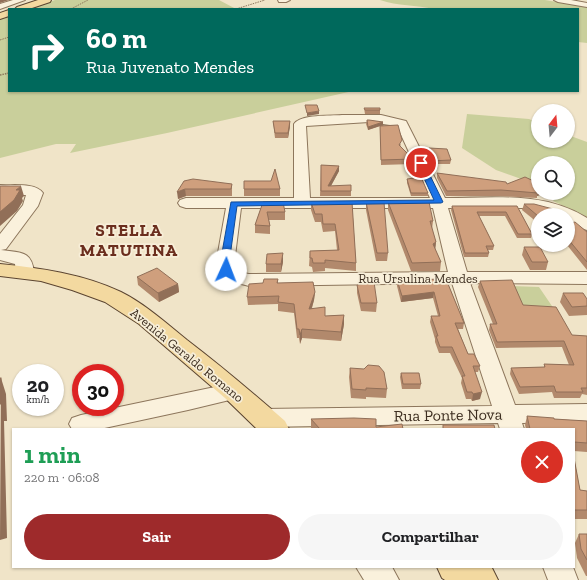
<!DOCTYPE html>
<html lang="pt">
<head>
<meta charset="utf-8">
<style>
  body { margin:0; font-family:"Zilla Slab",serif; background:#f6f6f6; color:#202124; height:100vh; display:flex; flex-direction:column; font-size:15px; white-space:nowrap }
  * { box-sizing:border-box; margin:0 }
  p { font-size:13px; color:#757577 }
  .icon { flex:none; width:22px; height:22px; fill:none; stroke:currentColor; stroke-width:2; stroke-linecap:round; stroke-linejoin:round }
  .map { position:relative; flex:1; overflow:hidden }
  .sheet { position:absolute; left:12px; top:428px; width:563px; height:140px; display:flex; flex-direction:column; background:#fff; border-radius:0px; box-shadow:0 1px 3px #0004 }
  .sheet>* { flex:none }
  .guide { position:absolute; left:8px; top:8px; width:571px; height:84px; border-radius:0px; box-shadow:0 1px 3px #0004; background:#00695c; color:#fff; overflow:hidden }
  .needle { width:26px; rotate:16deg }
  .fabs { position:absolute; left:531px; top:104px; display:grid; gap:8px }
  .fabs a { display:grid; place-items:center; width:44px; height:44px; border-radius:50%; background:#fff; box-shadow:0 1px 3px #0004; font-size:20px }
  .speed { position:absolute; left:12px; top:364px; display:flex; gap:8px; font-size:20px; font-weight:700; text-align:center }
  .speed>* { display:grid; place-content:center; width:52px; height:52px; border-radius:50%; background:#fff; box-shadow:0 1px 3px #0004; line-height:1 }
  .speed small { font-size:10px; font-weight:400 }
  .speed .limit { border:6px solid #d22; background:#fff; color:#111 }
  .pin { position:absolute; display:grid; place-items:center; width:34px; height:34px; color:#fff; margin:-17px; border:2px solid #fff; border-radius:50%; box-shadow:0 1px 4px #0007 }
  .me { position:absolute; width:44px; margin:-22px; rotate:2deg; stroke-linejoin:round; filter:drop-shadow(0 0 3px #0008) }
  .turn { display:flex; align-items:center; gap:14px; height:84px; padding:0 12px; font-size:18px }
  .turn .icon { width:52px; height:52px; stroke-width:2.5 }
  .turn b { display:block; font-size:28px; line-height:34px }
  .round { display:grid; place-items:center; flex:none; width:42px; height:42px; border-radius:21px; background:#f6f6f6 }
  .overview { display:flex; align-items:center; justify-content:space-between; height:68px; padding:0 12px }
  h1 { font-size:24px; font-weight:700; line-height:30px; color:#1e9e55 }
  .primary-button { display:flex; gap:8px; margin-top:auto; padding:8px 12px }
  .primary-button a { flex:1; height:46px; border-radius:24px; background:#9e2a2b; color:#fff; font-size:16px; font-weight:700; line-height:46px; text-align:center }
  .primary-button a+a { background:#f6f6f6; color:#202124 }
  .map>svg:first-child { display:block }
</style>
</head>
<body>
<div class="map">
<svg width="587" height="580" viewBox="0 0 587 580">
  <rect width="100%" height="100%" fill="#f0e4c8"/>
  <g fill="#c9cf9b">
    <path d="M55,0H219L236,9H28Z"/>
    <path d="M380,0H545L587,7V43L578,42V9H434C416,5 398,6 380,0Z"/>
    <path d="M9,15V91H353L167,133L70,153L76,144H56L0,158V18Z"/>
    <path d="M467,114L529,119L538,123V141H568V135L587,142V217L553,201L558,193H568V163H538V185L496,170L462,148Z"/>
    <path d="M511,286L539,287L554,309L486,310L513,303Z"/>
  </g>
  <g fill="none" stroke-linecap="round" stroke-linejoin="round">
    <g stroke="#8d765c" stroke-width="2">
      <g id="minor">
        <path d="M13,0H25L0,9V4Z"/>
        <path d="M278,0H290L286,2H279Z"/>
        <path d="M554,0H571L587,3V7L558,2Z"/>
        <path d="M342,115H381L406,121L445,198C495,198 543,191 587,218V230L581,228L568,220V215H558L533,208H448L467,272H587V284L470,283L515,405L587,404V422L522,423L524,429H500L498,423L262,427L254,424L250,418L254,412L262,409L492,406L452,283L249,286C235,282 218,281 216,264L226,208H186L180,206L178,203L180,200L186,198H294V124C301,114 330,116 342,115ZM369,122L397,126L430,198H310L306,126ZM241,208H433L448,272L249,274C242,273 235,272 234,264Z"/>
        <path d="M0,185C12,186 35,182 43,193L38,206L6,249L1,250C20,253 32,250 34,273L31,277L25,278L19,277L16,273L15,264L0,260V234L23,205L26,195H0Z"/>
        <path d="M234,383L242,385L245,391L242,397L188,410L100,429H72L69,424L72,418L81,415Z"/>
        <path d="M356,567H392L399,580H364Z"/>
        <path d="M543,567H573L578,580H548Z"/>
      </g>
    </g>
    <g stroke="#5b4430" stroke-width="2">
      <g id="major">
        <path d="M38,0H51L50,2L29,9H15L17,7Z"/>
        <path d="M9,10V16L0,19V13Z"/>
        <path d="M0,264C40,268 83,274 121,292C145,304 166,323 187,340C221,366 253,393 285,421L289,429H257L225,398L139,324L105,302L72,290L41,281L0,276Z"/>
        <path d="M437,567H490L492,568L498,580H445L442,578Z"/>
      </g>
    </g>
    <g stroke="#8d765c" stroke-width="1" stroke-dasharray="1.5 1" stroke-linecap="butt">
      <path d="M71,9L88,0"/>
      <path d="M236,9L265,0"/>
      <path d="M0,40L9,37"/>
    </g>
    <path stroke="#8d765c" stroke-width="1.5" stroke-dasharray="1.5 1" stroke-linecap="butt" d="M0,75L9,73"/>
    <use href="#minor" fill="#faf1dc" fill-rule="evenodd"/>
    <use href="#major" fill="#f3d9a0" fill-rule="evenodd"/>
  </g>
  <g fill="#b2896c">
    <path d="M364,108L380,110V114H365Z"/>
    <path d="M367,120L383,122V125L401,145L400,146L413,159V164L381,165L380,126L368,130L366,124Z"/>
    <path d="M273,121H290V126L288,138H275Z"/>
    <path d="M429,148L451,160L450,164H430L429,152Z"/>
    <path d="M321,165L339,166V171L331,186L351,191V196H320Z"/>
    <path d="M437,173L507,184L538,193H545L537,196V198L500,196H446L437,178Z"/>
    <path d="M407,179L428,193V196H411L407,183Z"/>
    <path d="M184,181L232,184V196H186L178,199Z"/>
    <rect x="244" y="189" width="36" height="7"/>
    <path d="M263,202L285,212V220H269L270,226V234L255,233V225Z"/>
    <path d="M311,202H352L356,263V271L325,268V271L313,272L312,267L309,266L310,251L337,250L335,231L323,232L321,222H315L311,210Z"/>
    <path d="M366,202L388,253L387,261H376L366,210Z"/>
    <path d="M388,202L433,221L432,229L436,242L435,249L441,262L440,271H411L388,210Z"/>
    <path d="M524,204L538,215V223L522,210Z"/>
    <path d="M452,206H517L532,234L531,238H517L505,216H479L494,246L493,250H488L489,253L488,257H464L451,210Z"/>
    <path d="M568,221L587,232V270L567,245H568Z"/>
    <path d="M524,247L548,262L546,270H530L522,255Z"/>
    <path d="M283,262L281,272H266V264Z"/>
    <path d="M137,277L178,284L179,292L159,302L138,285Z"/>
    <path d="M278,279V283L315,292L314,300L312,308L325,316L344,315V324L341,341L302,338L300,344L299,338H297L294,313L278,311V304L248,305L247,297L263,283Z"/>
    <path d="M446,279L464,323L463,329H458L468,354L480,366L478,372H475L480,399L472,401L471,399H466L461,383L462,378L450,353H439L435,342V339L430,322L431,316H438L433,298L401,302L397,286V280Z"/>
    <path d="M480,281L523,305L572,335L587,336V395L582,394L580,398H554L552,392L519,394L510,374L511,368L544,367V364L569,365L562,347L496,348L489,330L490,324H493L478,287Z"/>
    <path d="M357,285L377,303L376,312L361,311L357,293Z"/>
    <path d="M563,293L587,299V315L569,316L560,302Z"/>
    <path d="M350,368L387,389L386,398L366,397V399L351,398L349,377Z"/>
    <path d="M401,373L421,384L420,389H402L400,377Z"/>
    <path d="M527,416L554,419L587,421V452L574,451V429H526L525,425Z"/>
    <path d="M311,419L376,427L403,429H311Z"/>
    <path d="M574,458L580,490L587,491V519H574Z"/>
    <path d="M579,534H587V576H586L577,558L575,543Z"/>
  </g>
  <g fill="#916f58">
    <path d="M0,0H9L0,3Z"/>
    <path d="M319,111V114L307,116V113Z"/>
    <path d="M290,121V126L288,138V133Z"/>
    <path d="M383,122V125L368,130V127Z"/>
    <path d="M339,166V171L328,191V186Z"/>
    <path d="M21,186L24,196L22,198L23,201L17,211L0,226V212L16,190Z"/>
    <path d="M185,189L186,196L178,199L177,192Z"/>
    <path d="M538,191V193H545L537,196L538,193L537,192Z"/>
    <path d="M436,242L435,251L433,244Z"/>
    <path d="M283,253V262L281,272V264Z"/>
    <path d="M178,284L179,292L159,302L158,293Z"/>
    <path d="M315,292L314,300L309,317V309Z"/>
    <path d="M434,292L433,298L401,302L402,296Z"/>
    <path d="M344,315V324L341,341V332Z"/>
    <path d="M302,329V338L300,344V335Z"/>
    <path d="M1,378L6,394L7,421H4L7,538L0,540Z"/>
    <path d="M482,392L480,399L472,401L473,394Z"/>
  </g>
  <g fill="#cf9f7d" stroke="#916f58">
    <path d="M305,105H317L319,111L307,113Z"/>
    <path d="M364,108H380V110H365Z"/>
    <path d="M367,120H369L383,122L368,127Z"/>
    <path d="M273,121H290L288,133H275Z"/>
    <path d="M398,125L402,140L399,145L413,159L381,160L380,126Z"/>
    <path d="M429,148L447,149L451,160L430,161Z"/>
    <path d="M321,165L339,166L328,186L351,185V191H321Z"/>
    <path d="M275,169L280,189H244V181H271Z"/>
    <path d="M437,173L506,182L507,184L525,177L538,183V191L537,192L538,193L501,190L447,191Z"/>
    <path d="M421,177L428,193H411L407,179Z"/>
    <path d="M193,179L232,184L231,189H185L177,192L184,181Z"/>
    <path d="M0,186H21L16,190H20L14,200L0,212Z"/>
    <path d="M263,202H283L285,212H267L270,226L255,225Z"/>
    <path d="M311,202H352L356,263L325,260V263H313L312,258H310V251L339,250L335,224H323L322,214H315Z"/>
    <path d="M366,202H384L388,253H377Z"/>
    <path d="M388,202H429L433,221H430L436,242L433,244L441,262L412,263Z"/>
    <path d="M524,204H534L553,209L558,215H538V216Z"/>
    <path d="M452,206H517L532,234H518L506,212H477L494,246H486L489,253H465Z"/>
    <path d="M568,221L570,223L575,222L587,232V262L568,239Z"/>
    <path d="M524,247H540L548,262H532Z"/>
    <path d="M283,253L281,264H266L267,254Z"/>
    <path d="M157,268L178,284L158,293L137,277Z"/>
    <path d="M264,279H278L277,283L313,282L315,292L309,309L325,307V316L344,315L341,332L302,329L300,335L299,329H297L294,304L278,302L279,296L247,297L249,284L263,283Z"/>
    <path d="M446,279L464,323H455L468,354H474L480,366H473L482,392L473,394L472,392H467L462,376H465L452,347H440L436,336H438L431,316H440L434,292L402,296L397,280Z"/>
    <path d="M512,280L523,305L556,307L572,335L587,336V388H581L583,392H556L554,386L520,387L511,368L545,367L544,364L574,365L564,341L497,342L490,324H497L480,281Z"/>
    <path d="M374,282L377,303H361L357,285Z"/>
    <path d="M563,293H583L587,299V306L572,307Z"/>
    <path d="M368,365L379,366L384,372L387,389L366,388V390L352,389L350,368L364,369Z"/>
    <path d="M401,373H419L421,384H403Z"/>
    <rect x="0" y="378" width="1" height="26"/>
    <path d="M527,416L554,418V419L587,421V443L574,442V429H530Z"/>
    <path d="M354,418L376,419V427L402,424L403,429H320L311,419Z"/>
    <path d="M443,425H494L495,429H443Z"/>
    <path d="M574,458L580,490L587,491V510H574Z"/>
    <path d="M579,534H587V560L581,549Z"/>
  </g>
  <path fill="#1a73e8" stroke="#114b97" d="M421,161L424,163L443,202L441,203L237,206L229,264L230,270L226,272L222,270L220,264L231,202L434,200L417,163Z"/>
  <g text-anchor="middle" dominant-baseline="central" stroke-width="3.5" stroke-linejoin="round" paint-order="stroke">
    <g font-size="13" fill="#3d2e20" stroke="#f7eed8">
      <text x="418" y="278">Rua Ursulina Mendes</text>
      <text transform="translate(187 355) rotate(39)">Avenida Geraldo Romano</text>
    </g>
    <g font-size="16" fill="#3d2e20" stroke="#f7eed8">
      <text transform="translate(448 415) rotate(-1)">Rua Ponte Nova</text>
    </g>
    <g font-size="17" font-weight="bold" letter-spacing="1" fill="#6b2e1e" stroke="#f7eed8">
      <text x="129" y="230">STELLA<tspan x="129" dy="20">MATUTINA</tspan></text>
    </g>
  </g>
</svg>
<div class="fabs">
<a><svg class="needle" viewBox="-14 -14 28 28"><path d="M0-13l5 13h-10z" fill="#e53935"/><path d="M0 13l5-13h-10z" fill="#757577"/></svg></a>
<a><svg class="icon" aria-label="search" viewBox="0 0 24 24"><circle cx="10" cy="10" r="6"/><path d="M15 15l6 6"/></svg></a>
<a><svg class="icon" aria-label="layers" viewBox="0 0 24 24"><path d="M12 4l9 5-9 5-9-5zM3 14l9 5 9-5"/></svg></a>
</div>
<div class="speed"><div>20<small>km/h</small></div><div class="limit">30</div></div>
<div class="pin" style="left:421px;top:163px;background:#d93025"><svg class="icon" aria-label="arrive" viewBox="0 0 24 24"><path d="M6 21V4h12l-3 4 3 4H6"/></svg></div>
<svg class="me" style="left:226px;top:270px" viewBox="-20 -20 40 40"><circle r="19" fill="#fff"/><path d="M0-13L10 11 0 6-10 11z" fill="#1a73e8"/></svg>
<div class="guide">
<div class="turn"><svg class="icon" aria-label="right" viewBox="0 0 24 24"><path d="M7 20v-9h11M14 6l5 5-5 5"/></svg><div><b>60 m</b>Rua Juvenato Mendes</div></div>
</div>
<section class="sheet">
<div class="overview"><div><h1>1 min</h1><p>220 m · 06:08</p></div><a class="round" style="background:#d93025;color:#fff"><svg class="icon" aria-label="close" viewBox="0 0 24 24"><path d="M6 6l12 12M18 6L6 18"/></svg></a></div>
<div class="primary-button"><a>Sair</a><a>Compartilhar</a></div>
</section>
</div>
</body>
</html>
